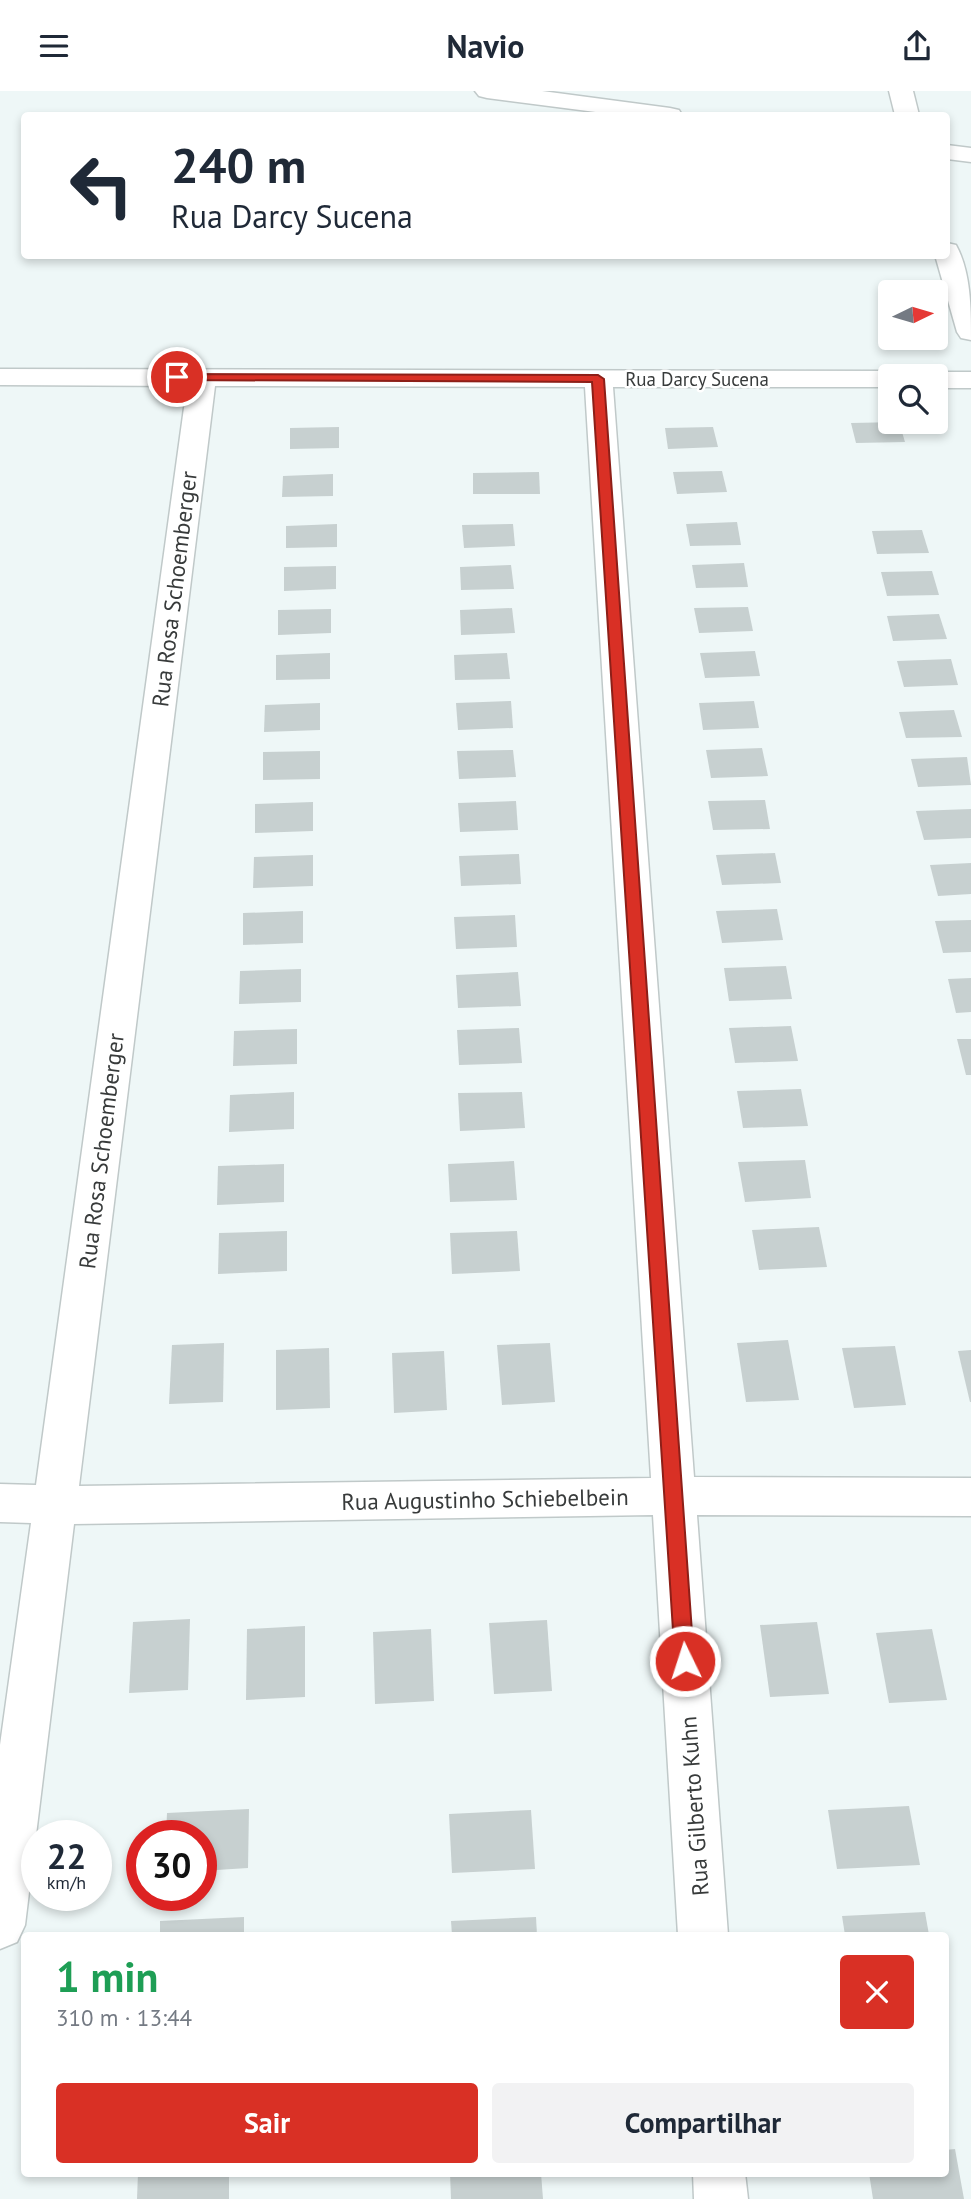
<!DOCTYPE html>
<html lang="pt">
<head>
<meta charset="utf-8">
<style>
  body { margin:0; font-family:"PT Sans",sans-serif; background:#f2f2f3; color:#1f2937; height:100vh; display:flex; flex-direction:column; font-size:26px; white-space:nowrap }
  * { box-sizing:border-box; margin:0 }
  p { font-size:23px; color:#747a83 }
  .icon { flex:none; width:38px; height:38px; fill:none; stroke:currentColor; stroke-width:2; stroke-linecap:round; stroke-linejoin:round }
  .map { position:relative; flex:1; overflow:hidden }
  .sheet { position:absolute; left:21px; top:1841px; width:928px; height:245px; display:flex; flex-direction:column; background:#fff; border-radius:7px; box-shadow:0 4px 10px #0003 }
  .sheet>* { flex:none }
  .guide { position:absolute; left:21px; top:21px; width:929px; height:147px; border-radius:7px; box-shadow:0 4px 10px #0003; background:#fff; color:#1f2937; overflow:hidden }
  .needle { width:46px; rotate:85deg }
  .fabs { position:absolute; left:878px; top:189px; display:grid; gap:14px }
  .fabs a { display:grid; place-items:center; width:70px; height:70px; border-radius:7px; background:#fff; box-shadow:0 4px 10px #0003; font-size:35px }
  .speed { position:absolute; left:21px; top:1729px; display:flex; gap:14px; font-size:35px; font-weight:700; text-align:center }
  .speed>* { display:grid; place-content:center; width:91px; height:91px; border-radius:50%; background:#fff; box-shadow:0 4px 10px #0003; line-height:1 }
  .speed small { font-size:18px; font-weight:400 }
  .speed .limit { border:10px solid #d22; background:#fff; color:#111 }
  .pin { position:absolute; display:grid; place-items:center; width:60px; height:60px; color:#fff; margin:-30px; border:4px solid #fff; border-radius:50%; box-shadow:0 2px 7px #0007 }
  .me { position:absolute; width:77px; margin:-38px; rotate:356deg; stroke-linejoin:round; filter:drop-shadow(0 0 5px #0008) }
  .turn { display:flex; align-items:center; gap:24px; height:147px; padding:0 35px; font-size:32px }
  .turn .icon { width:91px; height:91px; stroke-width:2.5 }
  .turn b { display:block; font-size:49px; line-height:60px }
  .round { display:grid; place-items:center; flex:none; width:74px; height:74px; border-radius:7px; background:#f2f2f3 }
  .overview { display:flex; align-items:center; justify-content:space-between; height:119px; padding:0 35px }
  h1 { font-size:42px; font-weight:800; line-height:52px; color:#1e9e55 }
  .cta { display:flex; gap:14px; margin-top:auto; padding:14px 35px }
  .cta a { flex:1; height:80px; border-radius:7px; background:#d93025; color:#fff; font-size:28px; font-weight:800; line-height:80px; text-align:center }
  .cta a+a { background:#f2f2f3; color:#1f2937 }
  header { display:flex; justify-content:space-between; align-items:center; height:91px; padding:0 35px; background:#fff; font-size:32px; font-weight:800 }
  .map>svg:first-child { display:block }
</style>
</head>
<body>
<header><svg class="icon" aria-label="menu" viewBox="0 0 24 24"><path d="M4 6h16M4 12h16M4 18h16"/></svg>Navio<svg class="icon" aria-label="share" viewBox="0 0 24 24"><path d="M12 15V3M7 8l5-5 5 5M5 13v7h14v-7"/></svg></header>
<div class="map">
<svg width="971" height="2108" viewBox="0 0 971 2108">
  <rect width="100%" height="100%" fill="#eef7f7"/>
  <g fill="#c7d0d0">
    <path d="M899,331L905,351L856,352L851,332Z"/>
    <path d="M339,336V357L290,358V337Z"/>
    <path d="M713,336L718,356L668,358L665,337Z"/>
    <path d="M722,380L727,401L677,403L673,381Z"/>
    <path d="M539,381L540,403H473V382Z"/>
    <path d="M333,383V405L282,406L283,385Z"/>
    <path d="M737,431L741,454L690,455L686,433Z"/>
    <path d="M337,433V456L286,457V435Z"/>
    <path d="M513,433L515,455L464,457L462,434Z"/>
    <path d="M922,439L929,462L877,463L872,440Z"/>
    <path d="M744,472L748,496L696,497L692,474Z"/>
    <path d="M511,474L514,498L461,499L460,476Z"/>
    <path d="M336,475V498L284,500V476Z"/>
    <path d="M932,480L939,504L887,505L881,481Z"/>
    <path d="M748,516L753,540L699,542L694,517Z"/>
    <path d="M512,517L515,542L461,544L460,519Z"/>
    <path d="M331,518V542L278,544V519Z"/>
    <path d="M939,523L947,548L893,550L887,525Z"/>
    <path d="M755,560L760,585L705,587L700,562Z"/>
    <path d="M330,562V588L276,589V564Z"/>
    <path d="M507,562L510,588L455,589L454,564Z"/>
    <path d="M951,568L958,594L904,596L897,570Z"/>
    <path d="M511,610L513,637L458,639L456,612Z"/>
    <path d="M754,610L759,637L703,639L699,612Z"/>
    <path d="M320,612V639L264,641L265,614Z"/>
    <path d="M954,619L962,646L906,647L899,621Z"/>
    <path d="M762,657L768,685L711,687L706,659Z"/>
    <path d="M513,659L516,686L459,688L457,660Z"/>
    <path d="M320,660V688L263,689V661Z"/>
    <path d="M967,666L971,694L918,696L911,668Z"/>
    <path d="M765,709L770,738L713,739L708,710Z"/>
    <path d="M516,710L518,739L460,741L458,712Z"/>
    <path d="M313,711V740L255,742V713Z"/>
    <path d="M971,718V747L924,749L916,720Z"/>
    <path d="M775,762L781,792L722,794L716,764Z"/>
    <path d="M519,763L521,793L461,795L459,765Z"/>
    <path d="M313,764V795L253,797L254,766Z"/>
    <path d="M971,772V803L938,805L930,774Z"/>
    <path d="M777,818L783,849L722,852L716,820Z"/>
    <path d="M303,820V852L243,854V822Z"/>
    <path d="M515,824L517,856L456,858L454,826Z"/>
    <path d="M971,829V861L943,862L935,830Z"/>
    <path d="M786,875L792,908L729,910L724,877Z"/>
    <path d="M301,878V911L239,913L240,880Z"/>
    <path d="M518,881L521,915L458,917L456,884Z"/>
    <path d="M971,887V921L956,922L948,888Z"/>
    <path d="M791,935L798,970L735,972L729,937Z"/>
    <path d="M519,937L522,972L459,974L457,939Z"/>
    <path d="M297,938V973L233,975L234,940Z"/>
    <path d="M957,948H971V984H966Z"/>
    <path d="M801,998L808,1035L743,1037L737,1000Z"/>
    <path d="M294,1001V1038L229,1041L230,1004Z"/>
    <path d="M522,1001L525,1037L460,1040L458,1002Z"/>
    <path d="M805,1069L811,1107L745,1111L738,1071Z"/>
    <path d="M514,1070L517,1109L450,1111L448,1073Z"/>
    <path d="M284,1073V1111L217,1114L218,1075Z"/>
    <path d="M819,1136L827,1176L759,1179L752,1139Z"/>
    <path d="M287,1140V1180L218,1183L219,1142Z"/>
    <path d="M517,1140L520,1180L452,1183L450,1142Z"/>
    <path d="M788,1249L799,1309L746,1311L737,1252Z"/>
    <path d="M224,1252L223,1311L169,1313L172,1254Z"/>
    <path d="M550,1252L555,1311L502,1314L497,1254Z"/>
    <path d="M895,1255L906,1314L854,1317L842,1257Z"/>
    <path d="M329,1257L330,1317L276,1319V1259Z"/>
    <path d="M971,1259V1311H970L958,1260Z"/>
    <path d="M444,1260L447,1319L394,1322L392,1262Z"/>
    <path d="M190,1528L188,1599L129,1602L133,1531Z"/>
    <path d="M547,1529L552,1600L494,1603L489,1532Z"/>
    <path d="M817,1531L829,1603L770,1606L760,1534Z"/>
    <path d="M305,1535V1606L246,1609L247,1538Z"/>
    <path d="M431,1538L434,1610L375,1613L373,1541Z"/>
    <path d="M932,1538L947,1609L889,1612L876,1542Z"/>
    <path d="M909,1715L920,1774L837,1778L828,1719Z"/>
    <path d="M249,1718L248,1777L201,1780V1745H166L167,1722Z"/>
    <path d="M531,1719L535,1778L452,1782L449,1723Z"/>
    <path d="M925,1821L929,1844H845L842,1825Z"/>
    <path d="M244,1826V1844H160V1830Z"/>
    <path d="M536,1826L537,1844H452L451,1830Z"/>
    <path d="M955,2058L964,2108H873L869,2082H945V2059Z"/>
    <path d="M138,2082H229V2108H137Z"/>
    <path d="M450,2082H541L543,2108H451Z"/>
  </g>
  <g fill="none" stroke-linecap="round" stroke-linejoin="round">
    <g stroke="#c0c9c9" stroke-width="3">
      <g id="street">
        <path d="M475,0H542L670,17L679,19L682,24H619L487,7L479,5Z"/>
        <path d="M889,0H913L919,24H895Z"/>
        <path d="M947,54L971,57V71L947,68Z"/>
        <path d="M947,152L956,154C971,181 971,218 971,249L961,247L957,241L935,164H947Z"/>
        <path d="M0,278L891,280L903,285H891V296H613L694,1386L971,1387V1425L697,1424L728,1844H678L653,1424L74,1433L25,1834L17,1851L0,1858V1654L31,1432L0,1431V1393L36,1394L187,295L0,294ZM215,295L585,296L651,1387L79,1395Z"/>
        <path d="M936,281H971V297H936V285H925Z"/>
        <path d="M693,2082H745L748,2108H694Z"/>
      </g>
    </g>
    <use href="#street" fill="#fff" fill-rule="evenodd"/>
  </g>
  <path fill="#d93025" stroke="#8d1f18" stroke-width="2" d="M173,283L598,284L604,288L694,1570L691,1576L685,1579L678,1576L675,1570L592,291L177,289L171,286Z"/>
  <g text-anchor="middle" dominant-baseline="central" stroke-width="5" stroke-linejoin="round" paint-order="stroke">
    <g font-size="19" fill="#383b3b" stroke="#fff">
      <text x="697" y="288">Rua Darcy Sucena</text>
    </g>
    <g font-size="23" fill="#383b3b" stroke="#fff">
      <text transform="translate(174 498) rotate(-83)">Rua Rosa Schoemberger</text>
      <text transform="translate(101 1060) rotate(-83)">Rua Rosa Schoemberger</text>
      <text transform="translate(485 1408) rotate(-1)">Rua Augustinho Schiebelbein</text>
      <text transform="translate(694 1715) rotate(-94)">Rua Gilberto Kuhn</text>
    </g>
  </g>
</svg>
<div class="fabs">
<a><svg class="needle" viewBox="-14 -14 28 28"><path d="M0-13l5 13h-10z" fill="#e53935"/><path d="M0 13l5-13h-10z" fill="#747a83"/></svg></a>
<a><svg class="icon" aria-label="search" viewBox="0 0 24 24"><circle cx="10" cy="10" r="6"/><path d="M15 15l6 6"/></svg></a>
</div>
<div class="speed"><div>22<small>km/h</small></div><div class="limit">30</div></div>
<div class="pin" style="left:177px;top:286px;background:#d93025"><svg class="icon" aria-label="arrive" viewBox="0 0 24 24"><path d="M6 21V4h12l-3 4 3 4H6"/></svg></div>
<svg class="me" style="left:685px;top:1570px" viewBox="-20 -20 40 40"><circle r="17" fill="#d93025" stroke="#fff" stroke-width="3"/><path d="M0-11L8 9 0 5-8 9z" fill="#fff"/></svg>
<div class="guide">
<div class="turn"><svg class="icon" aria-label="left" viewBox="0 0 24 24"><path d="M17 20v-9H6M10 6l-5 5 5 5"/></svg><div><b>240 m</b>Rua Darcy Sucena</div></div>
</div>
<section class="sheet">
<div class="overview"><div><h1>1 min</h1><p>310 m · 13:44</p></div><a class="round" style="background:#d93025;color:#fff"><svg class="icon" aria-label="close" viewBox="0 0 24 24"><path d="M6 6l12 12M18 6L6 18"/></svg></a></div>
<div class="cta"><a>Sair</a><a>Compartilhar</a></div>
</section>
</div>
</body>
</html>
